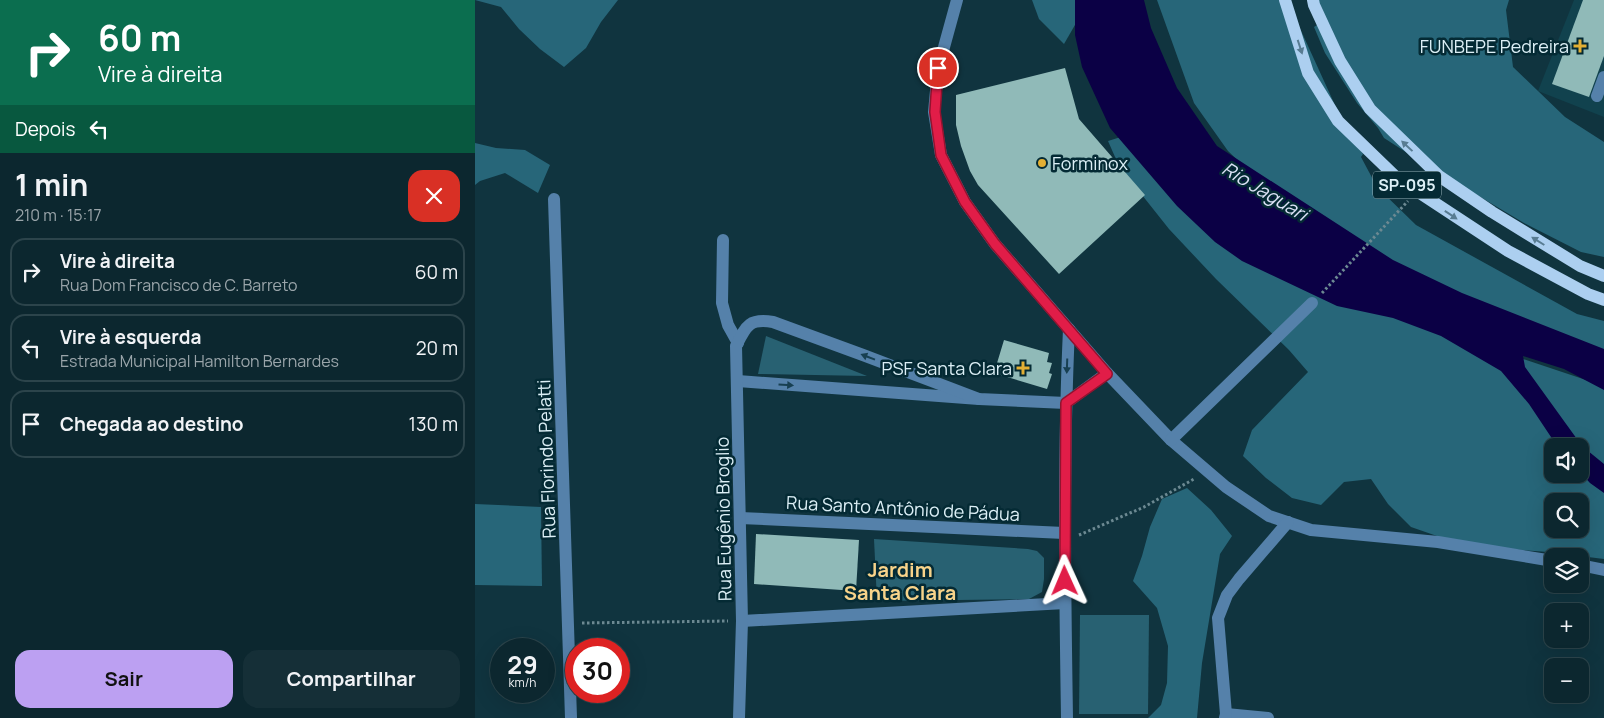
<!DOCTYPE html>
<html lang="pt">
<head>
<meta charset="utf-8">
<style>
  body { margin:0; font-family:Manrope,sans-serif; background:#152f37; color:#f1f3f6; height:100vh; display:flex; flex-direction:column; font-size:19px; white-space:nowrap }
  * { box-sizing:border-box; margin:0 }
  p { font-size:16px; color:#9aa5aa }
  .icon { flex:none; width:28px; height:28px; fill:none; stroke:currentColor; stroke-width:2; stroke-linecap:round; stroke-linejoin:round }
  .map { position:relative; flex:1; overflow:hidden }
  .panel { display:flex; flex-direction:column; background:#0c272f; width:475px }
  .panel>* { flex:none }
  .hud { background:#0b6e4f; color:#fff; overflow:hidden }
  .fabs { position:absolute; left:1069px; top:438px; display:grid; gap:10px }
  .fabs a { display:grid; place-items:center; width:45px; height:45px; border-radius:10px; background:#0c272f; box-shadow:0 5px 20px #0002,0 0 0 1px #2c444b; font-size:25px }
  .speed { position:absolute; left:15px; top:638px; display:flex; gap:10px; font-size:25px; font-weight:700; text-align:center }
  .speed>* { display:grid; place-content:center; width:65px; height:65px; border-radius:50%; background:#0c272f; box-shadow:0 5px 20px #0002,0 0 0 1px #2c444b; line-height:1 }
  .speed small { font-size:12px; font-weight:400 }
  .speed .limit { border:8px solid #d22; background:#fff; color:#111 }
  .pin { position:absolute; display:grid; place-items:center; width:42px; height:42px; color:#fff; margin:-21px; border:2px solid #fff; border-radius:50%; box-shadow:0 1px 5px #0007 }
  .me { position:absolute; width:55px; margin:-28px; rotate:359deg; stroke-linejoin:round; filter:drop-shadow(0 0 4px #0008) }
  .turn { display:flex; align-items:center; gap:18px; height:105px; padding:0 15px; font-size:22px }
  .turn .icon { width:65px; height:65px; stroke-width:2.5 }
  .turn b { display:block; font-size:35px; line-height:42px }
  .then { display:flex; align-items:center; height:48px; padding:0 15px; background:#0003; gap:10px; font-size:19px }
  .round { display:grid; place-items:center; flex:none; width:52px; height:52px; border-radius:15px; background:#152f37 }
  .summary { display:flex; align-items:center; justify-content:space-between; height:85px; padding:0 15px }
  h1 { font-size:30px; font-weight:700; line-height:38px }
  .action { display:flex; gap:10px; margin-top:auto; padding:10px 15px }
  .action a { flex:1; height:58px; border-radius:15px; background:#bca0f2; color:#111; font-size:20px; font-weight:700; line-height:58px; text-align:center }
  .action a+a { background:#152f37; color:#f1f3f6 }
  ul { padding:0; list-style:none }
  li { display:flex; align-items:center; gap:15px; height:68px; margin:0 10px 8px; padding:0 5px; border:2px solid #2c444b; border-radius:15px }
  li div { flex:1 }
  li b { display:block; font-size:19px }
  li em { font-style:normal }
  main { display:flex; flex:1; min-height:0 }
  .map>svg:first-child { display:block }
</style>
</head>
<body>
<main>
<section class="panel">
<div class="hud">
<div class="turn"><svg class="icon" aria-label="right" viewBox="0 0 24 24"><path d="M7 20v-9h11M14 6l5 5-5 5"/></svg><div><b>60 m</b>Vire à direita</div></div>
<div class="then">Depois<svg class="icon" aria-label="left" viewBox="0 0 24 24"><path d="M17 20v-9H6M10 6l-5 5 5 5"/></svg></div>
</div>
<div class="summary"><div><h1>1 min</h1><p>210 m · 15:17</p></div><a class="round" style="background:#d93025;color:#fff"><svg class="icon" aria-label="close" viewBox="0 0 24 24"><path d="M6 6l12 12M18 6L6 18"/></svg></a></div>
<ul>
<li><svg class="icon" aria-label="right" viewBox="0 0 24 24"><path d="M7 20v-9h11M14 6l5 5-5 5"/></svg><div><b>Vire à direita</b><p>Rua Dom Francisco de C. Barreto</p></div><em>60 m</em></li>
<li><svg class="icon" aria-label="left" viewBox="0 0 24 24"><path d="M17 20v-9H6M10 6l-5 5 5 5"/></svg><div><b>Vire à esquerda</b><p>Estrada Municipal Hamilton Bernardes</p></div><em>20 m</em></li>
<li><svg class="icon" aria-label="arrive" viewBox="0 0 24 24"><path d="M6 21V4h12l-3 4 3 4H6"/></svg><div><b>Chegada ao destino</b></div><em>130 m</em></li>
</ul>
<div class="action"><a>Sair</a><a>Compartilhar</a></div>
</section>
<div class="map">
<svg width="1129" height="718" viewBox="0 0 1129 718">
  <rect width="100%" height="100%" fill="#10343f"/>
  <path fill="#11424e" d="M1099,0H1129V117L1063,91Z"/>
  <g fill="#286172">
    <path d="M291,336L392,376L283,374Z"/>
    <path d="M399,539L553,549L562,551L569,558V579L567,592L554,599L402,601Z"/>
    <path d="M605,615H674L673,714H604Z"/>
  </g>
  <g fill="#276679" fill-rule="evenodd">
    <path d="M0,0H143L126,22L111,48L89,67L65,49L44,29L26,7Z"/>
    <path d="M557,0H605L604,18L589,44L564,19Z"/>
    <path d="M682,0H812L870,127L888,154L886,157L902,187L941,225L1102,314L1129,321V362L829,224L753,151L719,103Z"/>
    <path d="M838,0H1034L1031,10L1038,67L1090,117L1129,142V257L1106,252L1049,223L940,158L909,138L903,128L882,103L850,53L839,27L842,25Z"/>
    <path d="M668,130L872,300L1129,386V559L1073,552L993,546L962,536L936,527L913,504L896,479L869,482L846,505L817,498L791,478L768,456L777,430L833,372L814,350L741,279L694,229L644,166L633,141ZM1078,446H1105V474H1078ZM1078,501H1105V529H1078Z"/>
    <path d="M0,143L21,148L50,150L75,165L63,193L30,173L5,181L0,185Z"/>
    <path d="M712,488L736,510L757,536L745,554L727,663L722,718H673L686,705L692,683L693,646L682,608L658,581L667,556L675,527L687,499Z"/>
    <path d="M0,504L66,507L67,586L0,585Z"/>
  </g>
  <path fill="#0b0045" d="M600,0H669L676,28L702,88L742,146L918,260L987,293L1129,349V390L1089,369L1048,356L1050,367L1107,446L1129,464V493L1115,483L1105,472V446H1082L1054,404L1026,371L966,336L918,318L862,306L767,261L740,242L702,206L635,128L607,67L600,35Z"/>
  <g fill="#90bab8">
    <path d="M1108,0H1129V56L1114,97L1077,84Z"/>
    <path d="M590,68L604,119L670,195L584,274L503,185L495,171L486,146L481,125V95Z"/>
    <path d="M529,340L574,353L572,362L577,363L574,373L577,374L572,389L519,373Z"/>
    <path d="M281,534L384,540L381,591L279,584Z"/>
  </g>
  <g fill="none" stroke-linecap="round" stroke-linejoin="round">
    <g stroke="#6c8992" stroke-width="3" stroke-dasharray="2.5 2.5" stroke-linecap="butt">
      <path d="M847,293L933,201"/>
      <path d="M604,535L669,507L719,479"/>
      <path d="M107,623L253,621"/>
    </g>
    <g stroke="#5581aa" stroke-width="12">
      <path d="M482,0L463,69L459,112L466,155L490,202L520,244L632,373L696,440L751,487L794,516L836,530L963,542L1078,561"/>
      <path d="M1122,96L1129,77"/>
      <path d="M79,199L96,718"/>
      <path d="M248,240L247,303L253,325L263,343"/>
      <path d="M263,381L504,399L591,403L632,373"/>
      <path d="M696,440L837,303"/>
      <path d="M265,518L589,533"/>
      <path d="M1105,565L1129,570"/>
      <path d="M267,621L590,603"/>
      <path d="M751,714L793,718"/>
      <path d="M264,718L267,621L261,346C271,326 274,318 298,322L388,355L504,399"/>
      <path d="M592,718C590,588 588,459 594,329"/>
      <path d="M750,718L751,714L743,618L752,595L764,579L813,522"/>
    </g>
    <g stroke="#accff0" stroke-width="12">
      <path d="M810,0L833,73L863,121L922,178L1033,251L1113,294L1129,300"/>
      <path d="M838,0L839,5L865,61L895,109L964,176L1017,212L1105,266L1129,276"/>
    </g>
  </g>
  <defs><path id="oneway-solid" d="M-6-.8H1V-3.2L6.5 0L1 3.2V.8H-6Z" transform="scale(1.25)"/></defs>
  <g fill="#587c92">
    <use href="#oneway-solid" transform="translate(825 47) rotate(72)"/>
    <use href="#oneway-solid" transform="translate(932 146) rotate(-137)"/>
    <use href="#oneway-solid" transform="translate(976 215) rotate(34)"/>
    <use href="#oneway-solid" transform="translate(1063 241) rotate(-148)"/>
  </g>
  <g fill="#184052">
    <use href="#oneway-solid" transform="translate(393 357) rotate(-159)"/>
    <use href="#oneway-solid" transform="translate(592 366) rotate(92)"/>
    <use href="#oneway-solid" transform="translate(311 385) rotate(4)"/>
  </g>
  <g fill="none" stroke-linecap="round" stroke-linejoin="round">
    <g stroke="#92132f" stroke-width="12">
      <path id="route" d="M463,68L460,112L466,155L490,202L520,244L632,374L591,403L590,581"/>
    </g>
    <use href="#route" stroke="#e11d48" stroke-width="9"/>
  </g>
  <g fill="#e2af34" stroke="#042a34" stroke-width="2">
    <path d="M1102.5 38.5h5v5h5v5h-5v5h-5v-5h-5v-5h5z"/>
    <circle cx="567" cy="163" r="5"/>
    <path d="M545.5 360.5h5v5h5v5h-5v5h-5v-5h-5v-5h5z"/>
  </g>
  <g text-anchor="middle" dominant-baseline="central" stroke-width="5" stroke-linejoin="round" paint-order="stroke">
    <rect fill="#042a34" stroke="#9bb4bc" stroke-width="1" x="898" y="171.5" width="68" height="27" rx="4"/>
    <g font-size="16" font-weight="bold" fill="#dceff6">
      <text x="932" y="185">SP-095</text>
    </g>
    <g font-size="18" fill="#dceff6" stroke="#042a34" text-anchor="end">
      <text x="1094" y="46">FUNBEPE Pedreira</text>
      <text x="577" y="163" text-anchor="start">Forminox</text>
      <text x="537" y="368">PSF Santa Clara</text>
    </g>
    <g font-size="18" fill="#dceff6" stroke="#042a34">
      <text transform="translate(71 459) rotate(-92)">Rua Florindo Pelatti</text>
      <text transform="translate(428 508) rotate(3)">Rua Santo Antônio de Pádua</text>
      <text transform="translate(248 519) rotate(-91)">Rua Eugênio Broglio</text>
    </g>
    <g font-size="19" font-style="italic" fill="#dce2f7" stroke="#042a34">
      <text transform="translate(790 191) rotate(31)">Rio Jaguari</text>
    </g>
    <g font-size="20" font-weight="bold" fill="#f7d38a" stroke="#042a34">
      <text x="425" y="569">Jardim<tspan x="425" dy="23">Santa Clara</tspan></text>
    </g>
  </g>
</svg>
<div class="fabs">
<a><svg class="icon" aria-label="sound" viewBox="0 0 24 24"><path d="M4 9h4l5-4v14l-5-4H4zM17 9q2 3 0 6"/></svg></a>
<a><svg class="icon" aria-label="search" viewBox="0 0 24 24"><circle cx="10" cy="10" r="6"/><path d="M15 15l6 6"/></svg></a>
<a><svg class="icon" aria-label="layers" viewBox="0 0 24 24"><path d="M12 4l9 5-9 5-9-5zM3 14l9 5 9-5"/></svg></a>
<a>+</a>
<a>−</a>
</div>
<div class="speed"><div>29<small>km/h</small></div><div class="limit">30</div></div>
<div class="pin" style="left:463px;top:68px;background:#d93025"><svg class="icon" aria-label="arrive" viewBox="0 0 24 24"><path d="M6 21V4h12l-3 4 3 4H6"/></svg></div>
<svg class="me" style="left:590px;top:581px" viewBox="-20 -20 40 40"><path d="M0-17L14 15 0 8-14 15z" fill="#e11d48" stroke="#fff" stroke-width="4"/></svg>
</div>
</main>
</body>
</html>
